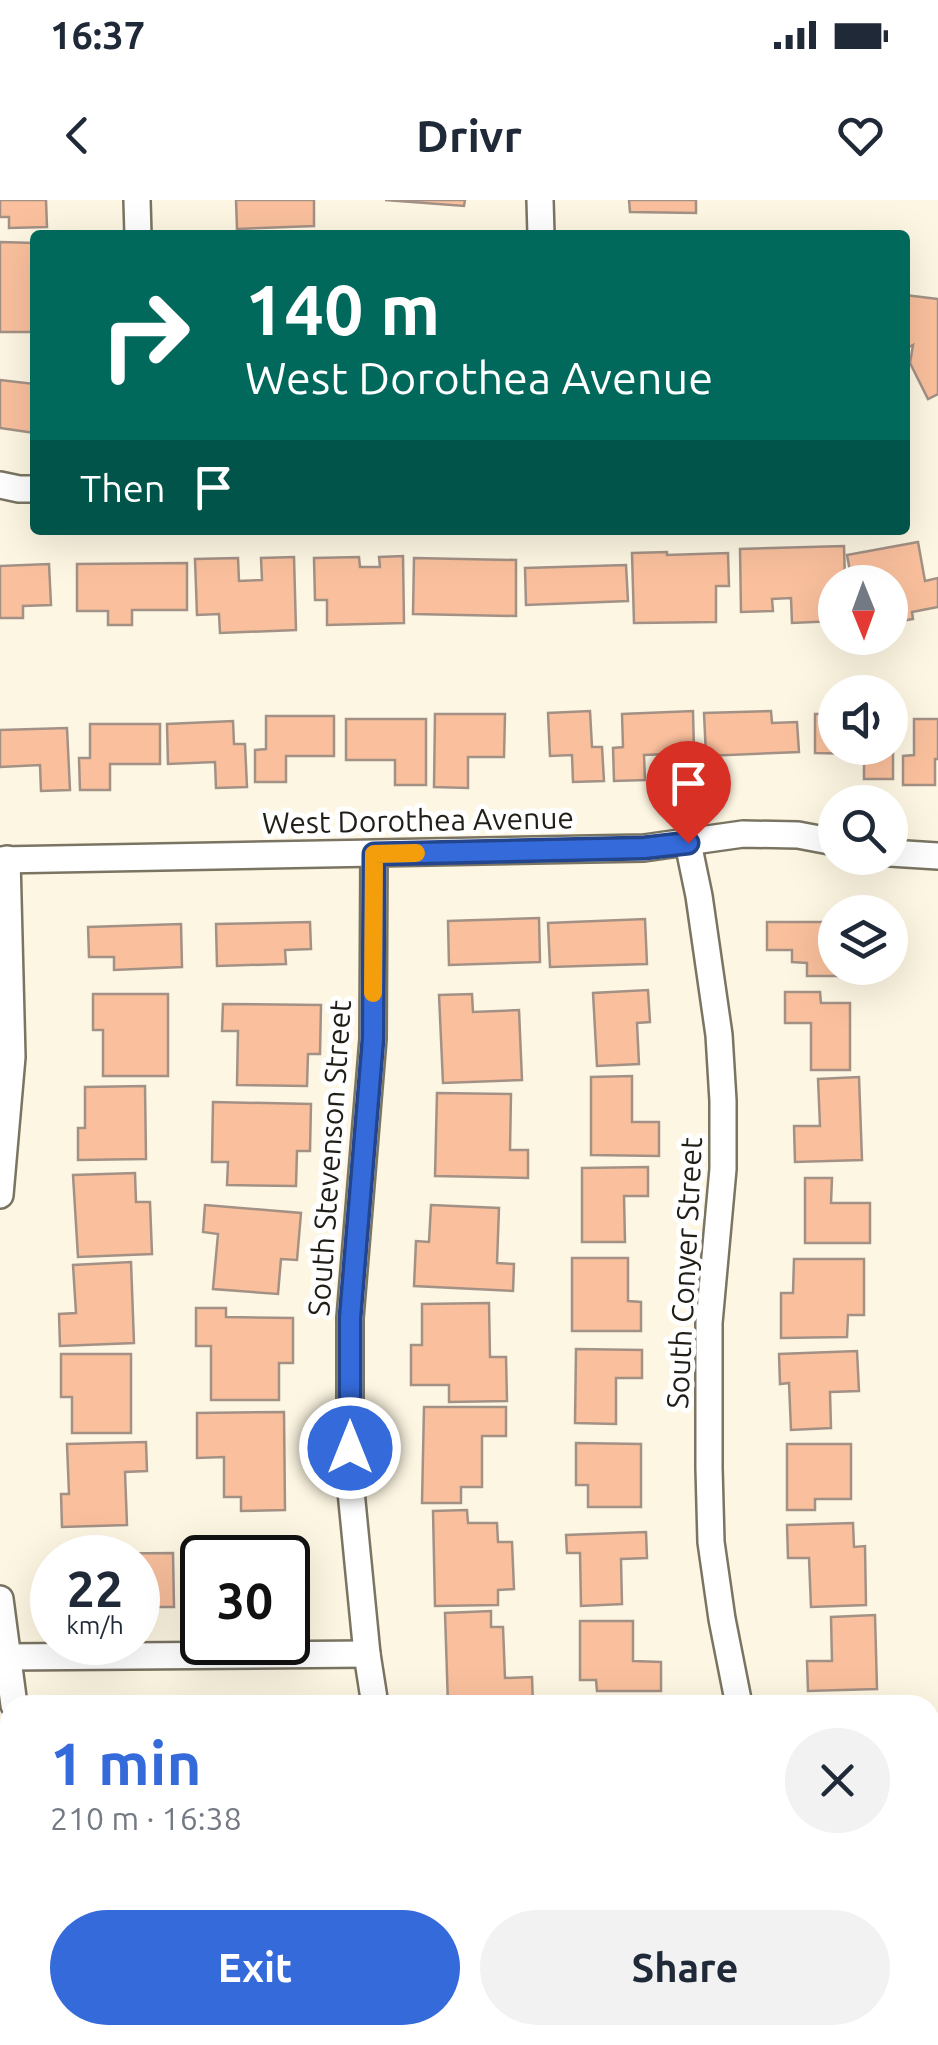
<!DOCTYPE html>
<html lang="en">
<head>
<meta charset="utf-8">
<style>
  body { margin:0; font-family:Ubuntu,sans-serif; background:#f2f2f3; color:#1f2937; height:100vh; display:flex; flex-direction:column; font-size:38px; white-space:nowrap }
  * { box-sizing:border-box; margin:0 }
  p { font-size:32px; color:#747a83 }
  .icon { flex:none; width:55px; height:55px; fill:none; stroke:currentColor; stroke-width:2; stroke-linecap:round; stroke-linejoin:round }
  .map { position:relative; flex:1; overflow:hidden }
  .drawer { position:absolute; left:0px; top:1495px; width:940px; height:350px; display:flex; flex-direction:column; background:#fff; border-radius:30px 30px 0 0; box-shadow:0 10px 40px #0002 }
  .drawer>* { flex:none }
  .hud { position:absolute; left:30px; top:30px; width:880px; height:305px; border-radius:10px; box-shadow:0 10px 40px #0002; background:#00695c; color:#fff; overflow:hidden }
  .needle { width:65px; rotate:179deg }
  .buttons { position:absolute; left:818px; top:365px; display:grid; gap:20px }
  .buttons a { display:grid; place-items:center; width:90px; height:90px; border-radius:50%; background:#fff; box-shadow:0 10px 40px #0002; font-size:50px }
  .speed { position:absolute; left:30px; top:1335px; display:flex; gap:20px; font-size:50px; font-weight:700; text-align:center }
  .speed>* { display:grid; place-content:center; width:130px; height:130px; border-radius:50%; background:#fff; box-shadow:0 10px 40px #0002; line-height:1 }
  .speed small { font-size:25px; font-weight:400 }
  .speed .limit { border:5px solid #111; border-radius:15px; background:#fff; color:#111 }
  .pin { position:absolute; display:grid; place-items:center; width:85px; height:85px; color:#fff; margin:-102px -42px; border-radius:50% 50% 50% 0; rotate:-45deg; box-shadow:0 0 10px #0007 }
  .pin .icon { rotate:45deg }
  .me { position:absolute; width:110px; margin:-55px; rotate:0deg; stroke-linejoin:round; filter:drop-shadow(0 0 8px #0008) }
  .turn { display:flex; align-items:center; gap:35px; height:210px; padding:0 50px; font-size:45px }
  .turn .icon { width:130px; height:130px; stroke-width:2.5 }
  .turn b { display:block; font-size:70px; line-height:85px }
  .then { display:flex; align-items:center; height:95px; padding:0 50px; background:#0003; gap:20px; font-size:38px }
  .round { display:grid; place-items:center; flex:none; width:105px; height:105px; border-radius:52px; background:#f2f2f3 }
  .overview { display:flex; align-items:center; justify-content:space-between; height:170px; padding:0 50px }
  h1 { font-size:60px; font-weight:700; line-height:75px; color:#346ad9 }
  .primary-button { display:flex; gap:20px; margin-top:auto; padding:20px 50px }
  .primary-button a { flex:1; height:115px; border-radius:60px; background:#346ad9; color:#fff; font-size:40px; font-weight:700; line-height:115px; text-align:center }
  .primary-button a+a { background:#f2f2f3; color:#1f2937 }
  .status { display:flex; justify-content:space-between; align-items:center; height:70px; padding:0 50px; background:#fff; direction:ltr }
  .status svg { height:28px; fill:currentColor }
  header { display:flex; justify-content:space-between; align-items:center; height:130px; padding:0 50px; background:#fff; font-size:45px; font-weight:700 }
  .map>svg:first-child { display:block }
</style>
</head>
<body>
<div class="status"><b>16:37</b><svg viewBox="0 0 49 12"><path d="M0 12V9h3v3zM5 12V6h3v6zM10 12V3h3v9zM15 12V0h3v12zM26 1h20v11H26zM47 4h2v5h-2z"/></svg></div>
<header><svg class="icon" aria-label="back" viewBox="0 0 24 24"><path d="M15 5l-7 7 7 7"/></svg>Drivr<svg class="icon" aria-label="heart" viewBox="0 0 24 24"><path d="M12 20l-8-8c-3-5 5-10 8-4 3-6 11-1 8 4z"/></svg></header>
<div class="map">
<svg width="938" height="1845" viewBox="0 0 938 1845">
  <rect width="100%" height="100%" fill="#fdf6e2"/>
  <g fill="#fac09d" stroke="#a49186" stroke-width="2.5">
    <path d="M0,0H46L47,27L9,28V17H0Z"/>
    <path d="M236,0H314V26L237,29Z"/>
    <path d="M385,0H465L464,6Z"/>
    <path d="M629,0H696V13L630,12Z"/>
    <path d="M0,42L35,43V132H0Z"/>
    <path d="M905,95L938,99V194L928,199L910,163L913,145L905,149Z"/>
    <path d="M0,180L35,184V233L0,228Z"/>
    <path d="M918,342L925,381L938,378V407L912,412L913,419L890,423V382H852L847,355Z"/>
    <path d="M844,346L845,382H835V421L792,423L791,398L772,399L773,411L741,412L740,349Z"/>
    <path d="M667,352V355L728,353L729,386H716V422L634,423L632,353Z"/>
    <path d="M403,356L404,423L327,425V400H315L314,358L359,357L360,367H380L379,357Z"/>
    <path d="M294,357L296,430L220,433L219,414L197,415L195,359L238,358L239,381L262,380L261,358Z"/>
    <path d="M414,358L516,360V416L413,414Z"/>
    <path d="M187,363V410H132V425H108V411H77V364Z"/>
    <path d="M49,364L51,405L23,406V418H0V366Z"/>
    <path d="M626,365L628,401L526,405L525,368Z"/>
    <path d="M590,511L592,547H602L604,581L573,582L572,555L550,556L548,513Z"/>
    <path d="M693,511L694,553L644,555L645,580L614,581L613,548L623,547L622,514Z"/>
    <path d="M771,511L772,523L797,522L799,552L706,556L704,513Z"/>
    <path d="M435,514H505L504,557H468V588L434,587Z"/>
    <path d="M815,514H835V548H890V545H893V579H864V554L815,553Z"/>
    <path d="M266,516H334V556H286V582H255V550L266,549Z"/>
    <path d="M346,519H426V585H395V560H346Z"/>
    <path d="M914,519H938V559H935V585H903V556L914,555Z"/>
    <path d="M233,521L234,544H245L247,587L216,588L215,562L168,564L167,524Z"/>
    <path d="M90,524H160V564H110V590H80L79,558H90Z"/>
    <path d="M67,528L70,590L41,591L40,565L0,567V530Z"/>
    <path d="M539,718L540,762L449,765L448,721Z"/>
    <path d="M645,719L647,764L550,767L548,723Z"/>
    <path d="M310,722L311,749L285,750L286,764L217,766L216,724Z"/>
    <path d="M767,722H835V768H860V776H807V763L792,762V750H767Z"/>
    <path d="M181,724L182,767L114,770V757H89L88,727Z"/>
    <path d="M648,790L650,822L637,823L639,864L597,866L593,793Z"/>
    <path d="M785,792H820L821,803H850V870H811V823H785Z"/>
    <path d="M93,794H168V876H103V830H93Z"/>
    <path d="M472,794L473,812L519,810L522,880L443,883L439,795Z"/>
    <path d="M223,804L321,805L320,854H308L307,886L237,885L238,831H222Z"/>
    <path d="M632,876V922H659V956L591,955V877Z"/>
    <path d="M859,877L862,960L795,962L794,926H820L818,879Z"/>
    <path d="M145,886L146,959L78,960V928H85V887Z"/>
    <path d="M437,893L511,894L510,950H528V978L435,976Z"/>
    <path d="M213,902L311,904L310,951H297L296,986L227,985L228,962H212Z"/>
    <path d="M648,967V996H624L625,1042H582V968Z"/>
    <path d="M135,973L136,1002H150L152,1054L78,1057L73,975Z"/>
    <path d="M805,978H832L831,1003H870V1043H805Z"/>
    <path d="M205,1005L301,1013L297,1060L281,1059L278,1094L213,1089L218,1034L203,1032Z"/>
    <path d="M431,1005L499,1008L497,1063L514,1064L513,1091L414,1086L416,1041L429,1042Z"/>
    <path d="M572,1058H628V1101L641,1102V1131H572Z"/>
    <path d="M794,1059H864V1115H848L847,1137L781,1138V1093H793Z"/>
    <path d="M131,1062L134,1143L60,1146L59,1114L76,1113L73,1065Z"/>
    <path d="M489,1103L490,1157H506L507,1201L449,1202V1185H411V1145H422V1104Z"/>
    <path d="M196,1108H226V1117L293,1118V1163H279V1200H211V1146H196Z"/>
    <path d="M576,1149L642,1150V1178H616V1224L575,1223Z"/>
    <path d="M857,1151L859,1191L830,1192L831,1228L791,1230L789,1183L780,1184L779,1154Z"/>
    <path d="M61,1154H131V1233H72V1197H61Z"/>
    <path d="M424,1207H506V1236H482V1287H461V1303H422Z"/>
    <path d="M284,1212L285,1310L241,1311V1297H224V1257L197,1258V1213Z"/>
    <path d="M146,1242L147,1271L125,1272L127,1325L62,1327L61,1294H69L67,1244Z"/>
    <path d="M576,1243L641,1244V1307H588V1285H576Z"/>
    <path d="M787,1244H851V1299H815V1310H787Z"/>
    <path d="M467,1310L468,1323H497L498,1342H512L514,1389L498,1390V1405L435,1406L433,1311Z"/>
    <path d="M853,1323L854,1347L865,1346L866,1405L811,1407L809,1358H788L787,1325Z"/>
    <path d="M646,1332L647,1358L621,1359L622,1404L581,1406L580,1353H567L566,1335Z"/>
    <path d="M295,1339L296,1397L288,1398V1358H202V1400H187L186,1367H201L200,1343Z"/>
    <path d="M173,1353L174,1407H138V1358H70V1354Z"/>
    <path d="M491,1411V1427H503L505,1478L532,1477L533,1505H448L445,1413Z"/>
    <path d="M875,1415L877,1489L808,1491L807,1461H832L831,1417Z"/>
    <path d="M580,1421H633V1461L661,1462V1491H597L596,1480H580Z"/>
    <path d="M105,1835H204L205,1845H78V1840H105Z"/>
    <rect x="240" y="1835" width="96" height="10"/>
    <path d="M468,1835L545,1837V1845H468Z"/>
    <path d="M608,1835H696V1845H618V1841H608Z"/>
    <rect x="840" y="1835" width="59" height="10"/>
  </g>
  <g fill="none" stroke-linecap="round" stroke-linejoin="round">
    <g stroke="#7a7462" stroke-width="30">
      <g id="street">
        <path d="M137,0L138,35"/>
        <path d="M540,0L541,35"/>
        <path d="M0,285L19,289H35"/>
        <path d="M688,643L699,696L719,835L723,901V969L709,1123V1268L711,1342L722,1419L739,1505"/>
        <path d="M890,653L938,656"/>
        <path d="M374,654L373,839L350,1118V1281L367,1454L375,1505"/>
        <path d="M0,660L644,648L743,634L798,635L835,642"/>
        <path d="M0,995L12,857L7,659"/>
        <path d="M0,1399L14,1505"/>
        <path d="M6,1457L367,1454"/>
        <path d="M13,1845L15,1835"/>
        <path d="M396,1845L397,1835"/>
        <path d="M762,1845L763,1835"/>
      </g>
    </g>
    <use href="#street" stroke="#fff" stroke-width="25"/>
  </g>
  <g fill="none" stroke-linecap="round" stroke-linejoin="round">
    <g stroke="#22458d" stroke-width="25">
      <path id="route" d="M350,1248V1118L373,839L374,654L644,648L688,643"/>
    </g>
    <use href="#route" stroke="#346ad9" stroke-width="18"/>
    <path stroke="#f59e0b" stroke-width="18" d="M373,793L374,654L416,653"/>
  </g>
  <g text-anchor="middle" dominant-baseline="central" stroke-width="10" stroke-linejoin="round" paint-order="stroke">
    <g font-size="30" fill="#211e17" stroke="#fff">
      <text transform="translate(418 620) rotate(-1)">West Dorothea Avenue</text>
      <text transform="translate(329 958) rotate(-86)">South Stevenson Street</text>
      <text transform="translate(684 1073) rotate(-87)">South Conyer Street</text>
    </g>
  </g>
</svg>
<div class="buttons">
<a><svg class="needle" viewBox="-14 -14 28 28"><path d="M0-13l5 13h-10z" fill="#e53935"/><path d="M0 13l5-13h-10z" fill="#747a83"/></svg></a>
<a><svg class="icon" aria-label="sound" viewBox="0 0 24 24"><path d="M4 9h4l5-4v14l-5-4H4zM17 9q2 3 0 6"/></svg></a>
<a><svg class="icon" aria-label="search" viewBox="0 0 24 24"><circle cx="10" cy="10" r="6"/><path d="M15 15l6 6"/></svg></a>
<a><svg class="icon" aria-label="layers" viewBox="0 0 24 24"><path d="M12 4l9 5-9 5-9-5zM3 14l9 5 9-5"/></svg></a>
</div>
<div class="speed"><div>22<small>km/h</small></div><div class="limit">30</div></div>
<div class="pin" style="left:688px;top:643px;background:#d93025"><svg class="icon" aria-label="arrive" viewBox="0 0 24 24"><path d="M6 21V4h12l-3 4 3 4H6"/></svg></div>
<svg class="me" style="left:350px;top:1248px" viewBox="-20 -20 40 40"><circle r="17" fill="#346ad9" stroke="#fff" stroke-width="3"/><path d="M0-11L8 9 0 5-8 9z" fill="#fff"/></svg>
<div class="hud">
<div class="turn"><svg class="icon" aria-label="right" viewBox="0 0 24 24"><path d="M7 20v-9h11M14 6l5 5-5 5"/></svg><div><b>140 m</b>West Dorothea Avenue</div></div>
<div class="then">Then<svg class="icon" aria-label="arrive" viewBox="0 0 24 24"><path d="M6 21V4h12l-3 4 3 4H6"/></svg></div>
</div>
<section class="drawer">
<div class="overview"><div><h1>1 min</h1><p>210 m · 16:38</p></div><a class="round"><svg class="icon" aria-label="close" viewBox="0 0 24 24"><path d="M6 6l12 12M18 6L6 18"/></svg></a></div>
<div class="primary-button"><a>Exit</a><a>Share</a></div>
</section>
</div>
</body>
</html>
